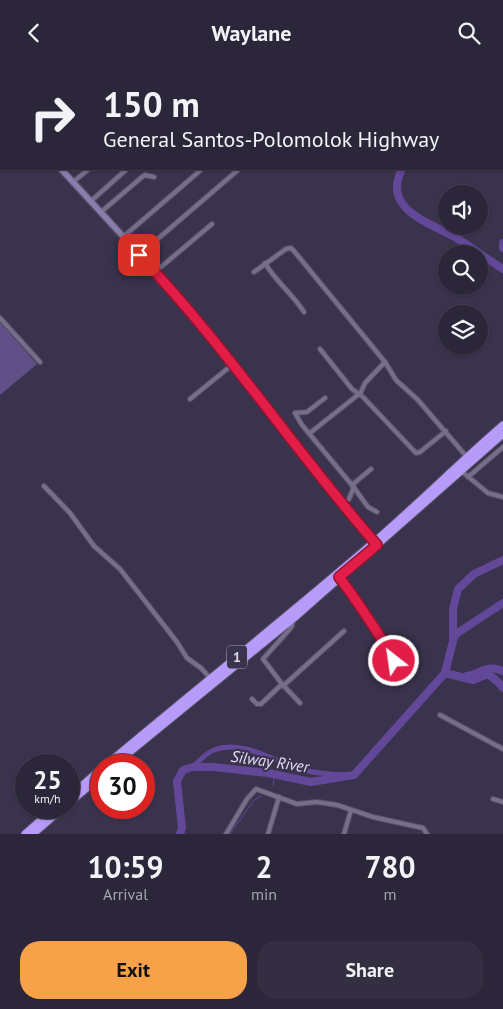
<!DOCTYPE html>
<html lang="en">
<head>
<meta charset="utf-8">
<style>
  body { margin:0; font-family:"PT Sans",sans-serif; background:#342e42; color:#f1f3f6; height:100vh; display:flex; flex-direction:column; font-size:19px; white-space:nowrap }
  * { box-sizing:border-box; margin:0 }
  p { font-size:16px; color:#a6a5af }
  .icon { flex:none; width:28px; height:28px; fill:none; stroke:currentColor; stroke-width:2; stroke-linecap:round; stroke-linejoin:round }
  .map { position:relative; height:769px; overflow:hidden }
  .sheet { display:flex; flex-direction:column; background:#2c263a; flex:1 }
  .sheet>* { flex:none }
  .guide { position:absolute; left:0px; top:0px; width:504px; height:105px; box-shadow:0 1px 4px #0004,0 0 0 1px #484354; background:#2c263a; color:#f1f3f6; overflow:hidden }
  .buttons { position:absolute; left:438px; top:120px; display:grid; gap:10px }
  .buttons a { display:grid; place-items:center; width:50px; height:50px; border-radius:50%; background:#2c263a; box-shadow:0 1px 4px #0004,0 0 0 1px #484354; font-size:25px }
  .speed { position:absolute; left:15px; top:689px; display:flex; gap:10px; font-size:25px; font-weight:700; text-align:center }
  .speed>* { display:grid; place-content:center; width:65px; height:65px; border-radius:50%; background:#2c263a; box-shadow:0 1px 4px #0004,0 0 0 1px #484354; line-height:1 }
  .speed small { font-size:12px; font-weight:400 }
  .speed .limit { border:8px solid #d22; background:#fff; color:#111 }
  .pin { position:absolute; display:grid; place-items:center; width:42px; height:42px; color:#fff; margin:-21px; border-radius:10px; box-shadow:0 2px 8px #0006 }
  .me { position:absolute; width:55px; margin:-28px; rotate:330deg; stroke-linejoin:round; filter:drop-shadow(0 0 4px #0008) }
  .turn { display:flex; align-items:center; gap:18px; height:105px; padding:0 20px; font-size:22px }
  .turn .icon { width:65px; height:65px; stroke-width:2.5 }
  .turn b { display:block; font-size:35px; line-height:42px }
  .eta { display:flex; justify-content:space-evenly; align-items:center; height:85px; text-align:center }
  .eta b { font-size:30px; font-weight:700; line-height:35px }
  .action { display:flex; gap:10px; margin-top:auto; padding:10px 20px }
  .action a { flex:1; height:58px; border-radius:20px; background:#f7a148; color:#111; font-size:20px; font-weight:700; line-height:58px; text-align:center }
  .action a+a { background:#342e42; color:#f1f3f6 }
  header { display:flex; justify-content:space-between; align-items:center; height:65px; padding:0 20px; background:#2c263a; font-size:22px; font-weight:700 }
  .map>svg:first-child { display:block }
</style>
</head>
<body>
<header><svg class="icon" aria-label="back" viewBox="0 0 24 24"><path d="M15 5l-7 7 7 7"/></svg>Waylane<svg class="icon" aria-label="search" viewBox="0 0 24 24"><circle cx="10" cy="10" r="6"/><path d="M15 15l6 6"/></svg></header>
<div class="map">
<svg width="503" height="769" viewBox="0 0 503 769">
  <rect width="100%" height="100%" fill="#3a334d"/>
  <path fill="#615087" d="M0,257L37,299L0,330Z"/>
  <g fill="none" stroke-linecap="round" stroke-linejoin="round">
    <g stroke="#634798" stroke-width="1">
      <path d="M273,720L275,709"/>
      <path d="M230,769L254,735L261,731"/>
    </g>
    <path stroke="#634798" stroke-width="5" d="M193,702C200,695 206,688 214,685C242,674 271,695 296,703C315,709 335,710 354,710"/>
    <g stroke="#634798" stroke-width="8">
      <path d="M502,56L503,55"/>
      <path d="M402,104C381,144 430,158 455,172C471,182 487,194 503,204"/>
      <path d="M503,178V183"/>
      <path d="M453,575L456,569L503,538"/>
      <path d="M445,608L473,615L488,609L497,616L503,623"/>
      <path d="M467,611C483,608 486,599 503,606"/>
      <path d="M180,769L182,763L177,716L183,705L193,702H214L268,708L311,717L354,710L445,608L453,576V544L458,524L474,509L503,495"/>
    </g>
    <g stroke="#575066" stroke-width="6">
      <g id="street">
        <path d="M421,0L422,1"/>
        <path d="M448,1L449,0"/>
        <path d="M502,8L503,7"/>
        <path d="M0,9L1,11"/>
        <path d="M73,117L89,104"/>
        <path d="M91,136L127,104"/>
        <path d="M101,147L142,112L145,110L154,112"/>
        <path d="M123,172L202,104"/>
        <path d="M139,190L238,105"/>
        <path d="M265,198C275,216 292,228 304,247"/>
        <path d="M155,207L212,159"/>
        <path d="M254,207L286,184L291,183L294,186L385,297L396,315L418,335L466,391"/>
        <path d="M0,253L40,297"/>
        <path d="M320,284L352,324L363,332L416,388L420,387L446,366"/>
        <path d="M360,329L365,318L385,297"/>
        <path d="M325,333L307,347L295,348L302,360L352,420L371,404"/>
        <path d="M190,334L232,300"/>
        <path d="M310,368L359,329"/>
        <path d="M460,405L488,428L503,432"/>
        <path d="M468,412L503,382"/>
        <path d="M352,420L368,442L377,447"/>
        <path d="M44,421L70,448L94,481L120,504L177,577L187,593L201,603L210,613"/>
        <path d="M349,434L354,422"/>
        <path d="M339,512C359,538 376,565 393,592L394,596L380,608"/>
        <path d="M293,555L292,561L289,565L263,594L282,619L300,638"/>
        <path d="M283,621L344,566"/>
        <path d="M252,634L257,639H261L282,619"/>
        <path d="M440,650L503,684"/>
        <path d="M493,734L503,737"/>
        <path d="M226,769L247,734L256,724L297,739L317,737L337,740L373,752L423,763L427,769"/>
        <path d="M268,769L279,732"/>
        <path d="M344,769L351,745"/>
      </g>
    </g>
    <g stroke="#575066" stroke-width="8">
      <g id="secondary">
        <path d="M72,1L74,0"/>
        <path d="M0,63L1,62"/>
        <path d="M61,104L165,217L376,479"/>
      </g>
    </g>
    <g stroke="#575066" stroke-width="9">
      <g id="highway">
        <path d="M106,700C195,625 286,553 374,477C418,439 459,398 503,360"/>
        <path d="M114,700L294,553L503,369"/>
        <path d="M69,732L101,704"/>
        <path d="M69,738L101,711"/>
        <path d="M25,769L56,742"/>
        <path d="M33,769L64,742"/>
      </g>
    </g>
    <use href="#street" stroke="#766e8b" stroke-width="4"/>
    <use href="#secondary" stroke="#8a7cac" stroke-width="5.5"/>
    <use href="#highway" stroke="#b79bf8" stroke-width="7"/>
  </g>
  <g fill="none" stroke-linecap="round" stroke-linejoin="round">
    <g stroke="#92132f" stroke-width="12">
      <path id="route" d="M139,190C226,281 295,386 377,480L339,512C359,538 376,565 393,592L394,596"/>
    </g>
    <use href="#route" stroke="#e11d48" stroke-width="9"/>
  </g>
  <g text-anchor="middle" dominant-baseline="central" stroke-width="4.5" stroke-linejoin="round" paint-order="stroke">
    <rect fill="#3a334d" stroke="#aea9bc" stroke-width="1" x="227" y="580.5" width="20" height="23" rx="4"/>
    <g font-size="14" font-weight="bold" fill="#dfdbec">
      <text x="237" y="592">1</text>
    </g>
    <g font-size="16" font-style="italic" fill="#e2dcf3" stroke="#3a334d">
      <text transform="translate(270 696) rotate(8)">Silway River</text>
    </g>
  </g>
</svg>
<div class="buttons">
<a><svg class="icon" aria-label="sound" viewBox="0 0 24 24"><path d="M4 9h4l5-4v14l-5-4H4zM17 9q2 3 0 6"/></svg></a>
<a><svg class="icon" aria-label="search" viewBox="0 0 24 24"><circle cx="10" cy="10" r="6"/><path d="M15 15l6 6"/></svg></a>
<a><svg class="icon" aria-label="layers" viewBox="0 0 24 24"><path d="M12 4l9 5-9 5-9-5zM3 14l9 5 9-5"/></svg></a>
</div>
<div class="speed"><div>25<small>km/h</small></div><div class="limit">30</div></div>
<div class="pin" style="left:139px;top:190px;background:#d93025"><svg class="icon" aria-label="arrive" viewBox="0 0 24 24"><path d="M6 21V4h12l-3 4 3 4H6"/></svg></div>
<svg class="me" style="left:394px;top:596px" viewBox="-20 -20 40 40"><circle r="17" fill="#e11d48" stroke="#fff" stroke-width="3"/><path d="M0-11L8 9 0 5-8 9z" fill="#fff"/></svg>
<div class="guide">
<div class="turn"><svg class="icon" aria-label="right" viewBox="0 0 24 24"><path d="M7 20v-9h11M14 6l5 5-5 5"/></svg><div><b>150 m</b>General Santos-Polomolok Highway</div></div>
</div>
</div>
<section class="sheet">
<div class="eta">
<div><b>10:59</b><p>Arrival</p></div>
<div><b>2</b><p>min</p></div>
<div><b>780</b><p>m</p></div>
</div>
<div class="action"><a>Exit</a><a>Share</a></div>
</section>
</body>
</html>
